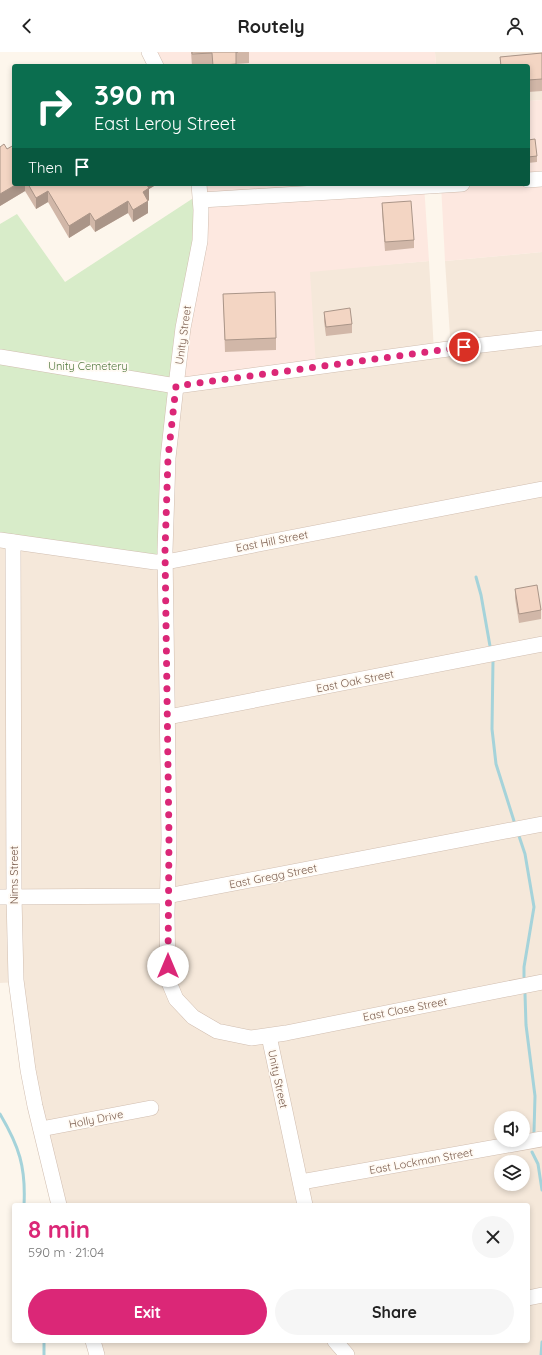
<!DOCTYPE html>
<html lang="en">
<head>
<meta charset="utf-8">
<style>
  body { margin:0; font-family:Quicksand,sans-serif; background:#f6f6f6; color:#222; height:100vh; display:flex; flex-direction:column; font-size:15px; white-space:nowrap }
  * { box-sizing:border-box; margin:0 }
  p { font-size:13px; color:#767676 }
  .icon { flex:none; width:22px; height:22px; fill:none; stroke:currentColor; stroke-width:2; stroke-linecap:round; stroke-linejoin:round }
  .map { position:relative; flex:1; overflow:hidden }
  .drawer { position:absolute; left:12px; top:1151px; width:518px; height:140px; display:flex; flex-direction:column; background:#fff; border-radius:4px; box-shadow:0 2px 6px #0003 }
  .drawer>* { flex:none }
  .banner { position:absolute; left:12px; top:12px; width:518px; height:122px; border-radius:4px; box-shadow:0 2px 6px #0003; background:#0b6e4f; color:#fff; overflow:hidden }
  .tools { position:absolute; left:494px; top:1059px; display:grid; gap:8px }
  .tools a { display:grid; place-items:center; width:36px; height:36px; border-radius:50%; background:#fff; box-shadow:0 2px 6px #0003; font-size:20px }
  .pin { position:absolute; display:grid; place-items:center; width:34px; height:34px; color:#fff; margin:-17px; border:2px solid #fff; border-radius:50%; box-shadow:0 1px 4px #0007 }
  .me { position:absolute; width:44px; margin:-22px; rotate:0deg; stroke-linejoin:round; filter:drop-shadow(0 0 3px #0008) }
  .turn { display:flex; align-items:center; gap:14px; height:84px; padding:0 16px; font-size:18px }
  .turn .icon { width:52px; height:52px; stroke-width:2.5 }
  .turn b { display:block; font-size:28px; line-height:34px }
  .then { display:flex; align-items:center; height:38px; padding:0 16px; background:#0003; gap:8px; font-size:15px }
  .round { display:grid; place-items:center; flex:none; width:42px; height:42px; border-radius:21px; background:#f6f6f6 }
  .overview { display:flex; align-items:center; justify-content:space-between; height:68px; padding:0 16px }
  h1 { font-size:24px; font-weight:700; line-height:30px; color:#db2777 }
  .action { display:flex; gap:8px; margin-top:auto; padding:8px 16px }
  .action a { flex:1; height:46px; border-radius:24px; background:#db2777; color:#fff; font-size:16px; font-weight:700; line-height:46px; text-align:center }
  .action a+a { background:#f6f6f6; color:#222 }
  header { display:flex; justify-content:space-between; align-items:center; height:52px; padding:0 16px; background:#fff; font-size:18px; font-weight:700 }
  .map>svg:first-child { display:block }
</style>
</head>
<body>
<header><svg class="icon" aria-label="back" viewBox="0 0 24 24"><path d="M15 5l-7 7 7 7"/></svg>Routely<svg class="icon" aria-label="person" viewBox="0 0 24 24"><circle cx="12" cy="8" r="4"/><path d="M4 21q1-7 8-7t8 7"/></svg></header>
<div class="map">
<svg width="542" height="1303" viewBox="0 0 542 1303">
  <rect width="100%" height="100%" fill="#fdf6ec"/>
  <g fill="#f5e8da" fill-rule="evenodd">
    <path d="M435,0H542V48L528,49V14H436Z"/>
    <path d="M542,200V1303H99L94,1289H528V1153H60L18,930L0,931V485L174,333L310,219L429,209L434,300L451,299L445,209ZM501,1066H523V1088H501ZM501,1110H523V1132H501Z"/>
  </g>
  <g fill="#fde8e0">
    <path d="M147,0H435L436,14H154Z"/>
    <path d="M542,48V200L445,209L441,132H528V49Z"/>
    <path d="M197,132H424L429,209L310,220L316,314L180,333Z"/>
  </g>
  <path fill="#d8ecc9" d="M198,143L164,508L0,485V172L17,162L65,230Z"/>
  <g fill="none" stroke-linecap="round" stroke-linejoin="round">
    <g stroke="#a5d3da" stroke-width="3">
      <path d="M476,525L481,543L490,594"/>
      <path d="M493,608L492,677L496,712L514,769"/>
      <path d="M519,784L525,802L534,855L524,915V925"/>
      <path d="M525,942L526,973L535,1044L534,1080"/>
      <path d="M0,1062C19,1094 26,1115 24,1153"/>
      <path d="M532,1100L538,1112L542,1138"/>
      <path d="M44,1303V1289"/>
      <path d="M541,1303L542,1290"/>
    </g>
    <g stroke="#d1beb0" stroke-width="16">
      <g id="minor">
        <path d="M149,0L156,14"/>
        <path d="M528,128L542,127"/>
        <path d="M199,132L201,158L200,189L183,276L176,334L168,406L165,499L169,786L167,861L168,928L176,947L193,965L217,979L251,986L286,981L542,930"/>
        <path d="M201,148L462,132"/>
        <path d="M0,305L176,334L448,297L542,286"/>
        <path d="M0,488L155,510H166L542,437"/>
        <path d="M13,490L14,845L16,928L28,1018L35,1054L59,1153"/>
        <path d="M168,665L542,592"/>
        <path d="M0,845L167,844L542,772"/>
        <path d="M269,984L305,1153"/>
        <path d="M41,1077L151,1056"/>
        <path d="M301,1130L542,1087"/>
        <path d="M528,1246L542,1243"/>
        <path d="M93,1289L97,1303"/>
        <path d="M335,1289L347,1303"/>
      </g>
    </g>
    <use href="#minor" stroke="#fff" stroke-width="15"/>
  </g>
  <g fill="#d1b7a8">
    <path d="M191,0H249V11L236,12V14H212V13L192,14Z"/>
    <path d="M542,1V39L528,40V14H500V5Z"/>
    <path d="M528,88L537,104V110L528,111Z"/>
    <path d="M0,95L7,97L14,132H154V134L149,137V148L148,149V161L133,170L128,161L95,180L90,173L69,186L48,150L36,157L25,139L0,154Z"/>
    <path d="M382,151L414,188V196L385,199L382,160Z"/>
    <path d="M223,242L276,286V298L225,300Z"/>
    <path d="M324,260L352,272V281L326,284L324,269Z"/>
    <path d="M515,537L541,558V567L519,571L515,546Z"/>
  </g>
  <g fill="#aa9588">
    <path d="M17,132H25V139L0,154V142Z"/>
    <path d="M146,132H154V134L149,137V148L143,152V140Z"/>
    <path d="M48,139V150L36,157V146Z"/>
    <path d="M128,149V161L95,180V169Z"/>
    <path d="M148,149V161L133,170V158Z"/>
    <path d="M90,161V173L69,186V174Z"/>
  </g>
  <g fill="#f3d5c3" stroke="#aa9588">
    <path d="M192,0H238H236V12L213,14L212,1L192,2Z"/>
    <path d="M542,1V27L528,28V14H501L500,5Z"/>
    <path d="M535,87L537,104L528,105V88Z"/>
    <path d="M4,92L7,97L14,93V132H17L0,142V95Z"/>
    <path d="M28,132H147H146L149,136L143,140L148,149L133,158L128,149L95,169L90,161L69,174L48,139L36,146Z"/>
    <path d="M411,149L414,188L385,190L382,151Z"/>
    <path d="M275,240L276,286L225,288L223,242Z"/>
    <path d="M350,256L352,272L326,275L324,260Z"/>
    <path d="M537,533L541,558L519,562L515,537Z"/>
  </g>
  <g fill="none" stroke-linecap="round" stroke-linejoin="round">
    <path stroke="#db2777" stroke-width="7" stroke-dasharray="0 12.6" d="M168,914L169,786L165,499L168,406L176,334L464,295"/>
  </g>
  <g text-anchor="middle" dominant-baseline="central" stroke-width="3.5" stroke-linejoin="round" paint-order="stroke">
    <g font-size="11" fill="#7a5c4d" stroke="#fffaf3">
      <text transform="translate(183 283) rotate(-82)">Unity Street</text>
      <text transform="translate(272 489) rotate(-11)">East Hill Street</text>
      <text transform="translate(355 629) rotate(-11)">East Oak Street</text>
      <text transform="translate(14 823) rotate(-90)">Nims Street</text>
      <text transform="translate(273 824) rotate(-11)">East Gregg Street</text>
      <text transform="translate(405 957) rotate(-11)">East Close Street</text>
      <text transform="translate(278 1027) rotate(78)">Unity Street</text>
      <text transform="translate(96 1067) rotate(-11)">Holly Drive</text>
      <text transform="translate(421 1109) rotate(-10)">East Lockman Street</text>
    </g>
    <g font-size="11" fill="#537a41" stroke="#fffaf3">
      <text x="88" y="314">Unity Cemetery</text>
    </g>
  </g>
</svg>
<div class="tools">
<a><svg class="icon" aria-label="sound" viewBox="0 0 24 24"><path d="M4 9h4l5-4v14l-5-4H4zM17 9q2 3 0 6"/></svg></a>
<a><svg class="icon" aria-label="layers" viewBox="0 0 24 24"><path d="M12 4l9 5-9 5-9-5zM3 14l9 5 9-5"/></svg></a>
</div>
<div class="pin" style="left:464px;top:295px;background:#d93025"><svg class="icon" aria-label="arrive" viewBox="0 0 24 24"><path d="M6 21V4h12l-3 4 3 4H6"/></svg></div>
<svg class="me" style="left:168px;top:914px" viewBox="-20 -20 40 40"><circle r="19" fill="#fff"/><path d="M0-13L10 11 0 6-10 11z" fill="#db2777"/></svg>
<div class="banner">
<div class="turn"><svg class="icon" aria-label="right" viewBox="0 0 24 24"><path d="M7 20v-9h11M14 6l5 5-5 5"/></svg><div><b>390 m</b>East Leroy Street</div></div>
<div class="then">Then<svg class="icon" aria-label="arrive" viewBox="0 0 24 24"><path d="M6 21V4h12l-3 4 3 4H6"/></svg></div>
</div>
<section class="drawer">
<div class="overview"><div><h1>8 min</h1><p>590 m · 21:04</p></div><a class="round"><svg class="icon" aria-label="close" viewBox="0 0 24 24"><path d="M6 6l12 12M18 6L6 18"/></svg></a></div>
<div class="action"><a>Exit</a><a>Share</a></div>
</section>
</div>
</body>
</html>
